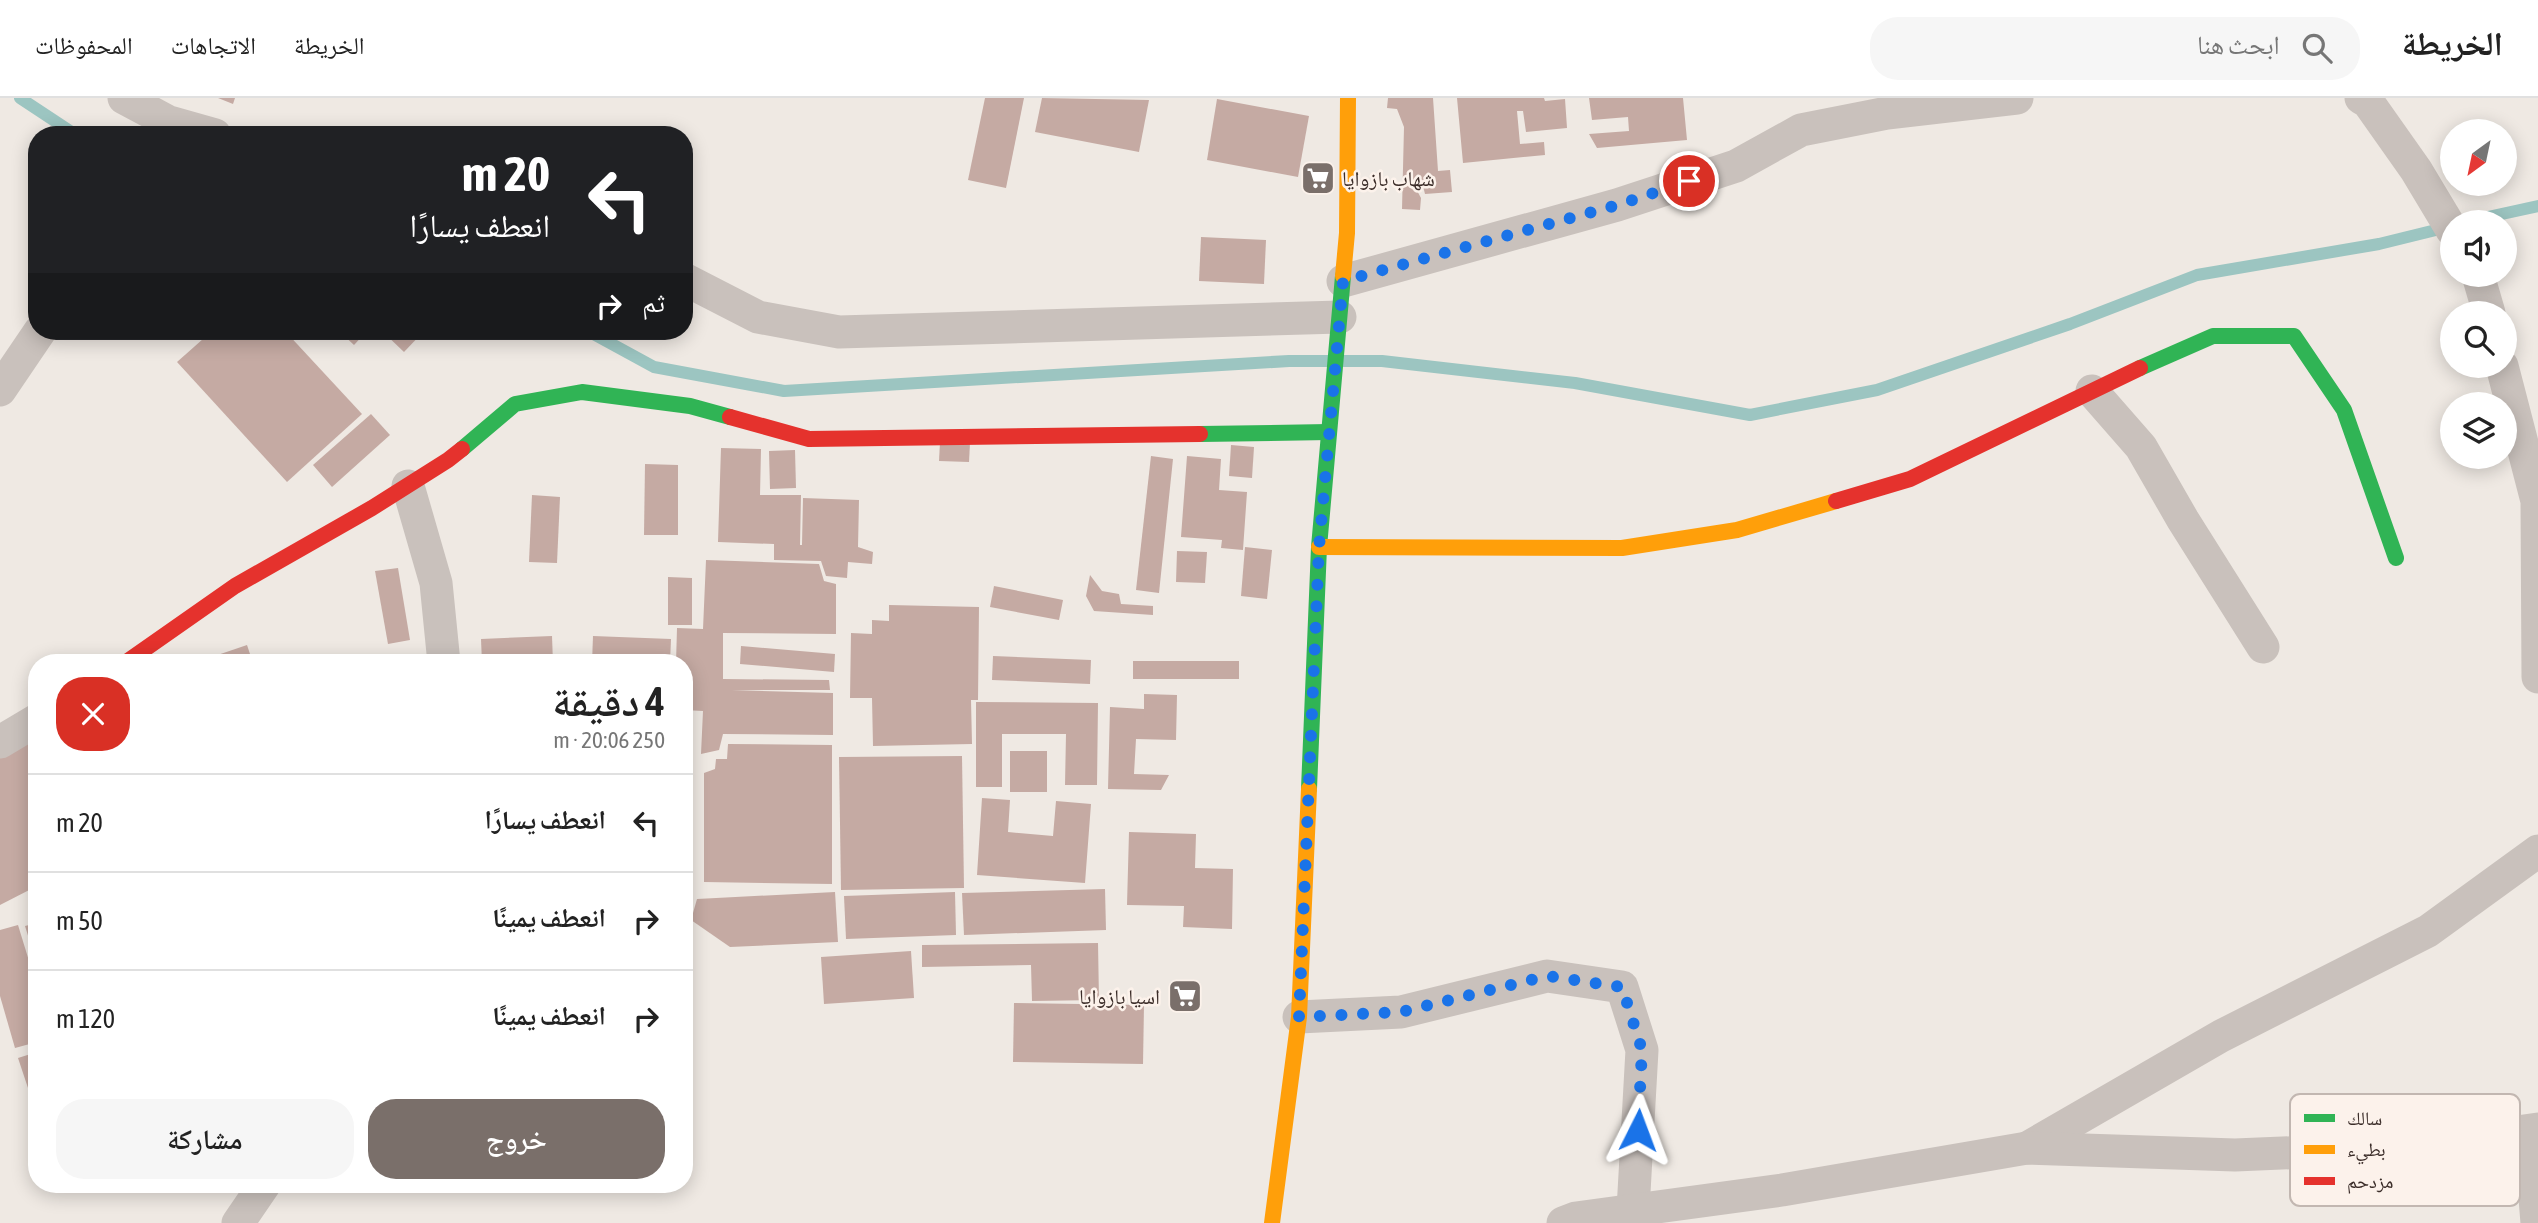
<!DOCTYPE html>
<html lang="ar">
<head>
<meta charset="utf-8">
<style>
  body { margin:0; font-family:"Asap Condensed","Noto Naskh Arabic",sans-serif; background:#f6f6f6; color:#222; direction:rtl; height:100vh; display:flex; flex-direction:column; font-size:26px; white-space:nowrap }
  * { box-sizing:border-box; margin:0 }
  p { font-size:23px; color:#767676 }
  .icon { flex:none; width:38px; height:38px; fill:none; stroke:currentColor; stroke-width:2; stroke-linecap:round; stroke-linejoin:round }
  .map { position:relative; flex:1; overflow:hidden; direction:ltr }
  .drawer { position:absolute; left:28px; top:556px; width:665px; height:539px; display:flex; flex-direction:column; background:#fff; border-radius:28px; box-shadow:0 4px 18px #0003; direction:rtl }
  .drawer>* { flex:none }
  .top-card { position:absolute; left:28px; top:28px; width:665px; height:214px; border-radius:28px; box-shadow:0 4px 18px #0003; direction:rtl; background:#202124; color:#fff; overflow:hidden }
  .needle { width:46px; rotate:213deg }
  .tools { position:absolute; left:2440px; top:21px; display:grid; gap:14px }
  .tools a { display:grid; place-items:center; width:77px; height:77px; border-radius:50%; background:#fff; box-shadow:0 4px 18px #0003; font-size:35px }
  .pin { position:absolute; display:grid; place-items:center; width:60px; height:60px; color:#fff; margin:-30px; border:4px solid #fff; border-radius:50%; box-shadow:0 2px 7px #0007 }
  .me { position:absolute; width:77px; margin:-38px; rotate:3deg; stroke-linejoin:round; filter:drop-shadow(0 0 5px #0008) }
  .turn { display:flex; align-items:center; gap:24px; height:147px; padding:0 28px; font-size:32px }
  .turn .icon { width:91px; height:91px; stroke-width:2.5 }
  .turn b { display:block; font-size:49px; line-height:60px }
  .then { display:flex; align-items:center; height:66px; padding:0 28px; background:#0003; gap:14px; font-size:26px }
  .round { display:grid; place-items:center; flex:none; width:74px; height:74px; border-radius:28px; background:#f6f6f6 }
  .summary { display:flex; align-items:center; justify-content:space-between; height:119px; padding:0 28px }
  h1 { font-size:42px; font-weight:600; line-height:52px }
  .action { display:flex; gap:14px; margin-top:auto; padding:14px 28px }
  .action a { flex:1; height:80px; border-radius:28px; background:#7a6f6a; color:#fff; font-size:28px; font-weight:600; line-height:80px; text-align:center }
  .action a+a { background:#f6f6f6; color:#222 }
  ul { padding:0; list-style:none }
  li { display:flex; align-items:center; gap:21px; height:98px; padding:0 28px; border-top:2px solid #e0e0e0 }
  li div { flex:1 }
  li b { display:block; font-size:26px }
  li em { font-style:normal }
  header { display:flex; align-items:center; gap:42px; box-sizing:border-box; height:98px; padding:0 35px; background:#fff; border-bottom:2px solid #e0e0e0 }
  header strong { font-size:33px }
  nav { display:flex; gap:38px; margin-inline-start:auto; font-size:24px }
  .search { width:490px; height:63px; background:#f6f6f6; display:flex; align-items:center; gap:18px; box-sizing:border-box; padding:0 24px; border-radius:28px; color:#767676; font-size:26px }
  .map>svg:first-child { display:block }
</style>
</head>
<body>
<header>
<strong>الخريطة</strong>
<div class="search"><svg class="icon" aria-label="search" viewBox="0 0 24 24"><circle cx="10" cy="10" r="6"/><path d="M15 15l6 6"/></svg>ابحث هنا</div>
<nav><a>الخريطة</a><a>الاتجاهات</a><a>المحفوظات</a></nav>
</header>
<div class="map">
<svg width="2538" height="1125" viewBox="0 0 2538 1125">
  <rect width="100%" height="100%" fill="#efe9e3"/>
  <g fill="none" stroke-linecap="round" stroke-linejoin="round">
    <g stroke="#9cc5c1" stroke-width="12">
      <path d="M20,0L76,37"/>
      <path d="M2465,124L2538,108"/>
      <path d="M588,233L654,269L784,293L1289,263H1382L1575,285L1750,317L1877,292L2070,226L2197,177L2379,146L2448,129"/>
    </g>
  </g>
  <g fill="#c5aaa3">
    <path d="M218,0H235L233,6Z"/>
    <path d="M985,0H1024L1006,90L968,82Z"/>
    <path d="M1042,0L1149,2L1139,54L1035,34Z"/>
    <path d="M1388,0H1433L1438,73L1450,72L1452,94L1425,96L1423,88L1414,87L1421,100L1420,112L1402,111L1404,29L1397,11L1387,10Z"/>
    <path d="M1457,0H1544L1545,3L1565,1L1567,30L1526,34L1523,13H1517L1520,46L1544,44L1545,57L1463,65Z"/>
    <path d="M1589,0H1683L1687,42L1597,50L1589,36L1629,33L1628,19L1592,22Z"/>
    <path d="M1217,1L1309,18L1298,79L1207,62Z"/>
    <path d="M1201,139L1266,142L1264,186L1199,183Z"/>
    <path d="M212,233H285L362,316L287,384L177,264Z"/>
    <path d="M339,233H367L354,247Z"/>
    <path d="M382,233H424L404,254Z"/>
    <path d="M371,316L390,337L332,389L313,367Z"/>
    <path d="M940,344L970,345L969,364L939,363Z"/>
    <path d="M1231,347L1254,349L1252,380L1229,378Z"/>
    <path d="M721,350L761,351L760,397H801L800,447H802L803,400L859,402L858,449L873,454L872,466L848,464L847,480L826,478L821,463L774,462V446L718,444Z"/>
    <path d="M795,352L796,390L770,391L769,353Z"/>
    <path d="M1151,358L1173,361L1159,495L1136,492Z"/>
    <path d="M1187,358L1221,361L1219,392L1247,394L1243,452L1221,450L1222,442L1181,439Z"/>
    <path d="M645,366L678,367V437H644Z"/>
    <path d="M532,397L560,399L557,465L529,464Z"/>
    <path d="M1245,449L1272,452L1267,501L1241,498Z"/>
    <path d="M1177,453L1207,454L1205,485L1176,484Z"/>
    <path d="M706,462L819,466L824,483L836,486V536L723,535V581L829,582L830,592H732L833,595V637L723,636L719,652L701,656L703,613L684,612V565H676L677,530L703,531Z"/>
    <path d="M398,470L410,542L388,546L375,473Z"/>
    <path d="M1090,477L1102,493L1119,496L1121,506L1153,508V517L1094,513L1086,498Z"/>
    <path d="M668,479L692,480V527H668Z"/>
    <path d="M994,488L1063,502L1059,522L990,509Z"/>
    <path d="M889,507L979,509L978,602H971L972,646L873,648L872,600H850L851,535L872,536V522L889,523Z"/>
    <path d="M552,538L553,565H482L481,541Z"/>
    <path d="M593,538L671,541L670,565H592Z"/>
    <path d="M247,547L253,565H194Z"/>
    <path d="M741,548L835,556L834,574L740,566Z"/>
    <path d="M993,558L1091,562L1090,586L992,582Z"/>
    <rect x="1133" y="563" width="106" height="18"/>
    <path d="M1144,596L1177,597L1176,642L1136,641L1134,676L1169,677L1161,692L1108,691L1110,609L1144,611Z"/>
    <path d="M976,604L1098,605L1097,687H1065L1066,636H1002V689H976Z"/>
    <path d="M684,616H691L687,760H684Z"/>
    <path d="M37,639V788L0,807V658Z"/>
    <path d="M728,646L832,647V786L704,784V675L715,671L716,661H727Z"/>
    <rect x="1010" y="653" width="37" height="41"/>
    <path d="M962,658L964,790L841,792L839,659Z"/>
    <path d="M982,700L1010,702L1008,734L1053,738L1056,703L1091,706L1085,785L977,777Z"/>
    <path d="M1129,734L1196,736L1195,770L1233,771L1232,831L1183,829L1184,808L1127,807Z"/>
    <path d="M1105,791L1106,832L964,837L962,795Z"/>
    <path d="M835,794L838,844L730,849L691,822L697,801Z"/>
    <path d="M955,794L956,837L846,841L844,798Z"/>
    <path d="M37,825V863H36L25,828Z"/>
    <path d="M18,827L37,889V944L15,950L0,898V832Z"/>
    <path d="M1098,845L1099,902L1032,903L1031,867L922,869V847Z"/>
    <path d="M911,853L914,900L824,906L821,859Z"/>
    <path d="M1014,905L1144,907L1143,966L1013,964Z"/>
    <path d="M37,954V1004L33,1005L18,960Z"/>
  </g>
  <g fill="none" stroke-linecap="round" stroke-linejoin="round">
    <g stroke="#c9c1bc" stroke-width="33">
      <path d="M124,0L169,24L215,37"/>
      <path d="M2361,0L2368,4L2416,72L2452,132"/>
      <path d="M2478,177L2489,215"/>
      <path d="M684,181L758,219L839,234L1340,219"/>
      <path d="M1343,183L1617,107L1736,68L1801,32L1887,15L2017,0"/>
      <path d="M2502,268L2537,403L2538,579"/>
      <path d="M0,292L40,233"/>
      <path d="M2092,293L2141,349L2183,422L2263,549"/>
      <path d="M408,388L436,485L444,565"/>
      <path d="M0,644L37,622"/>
      <path d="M1299,919L1401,914L1547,878L1622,889L1642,952L1633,1112"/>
      <path d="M2027,1050L2221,938L2428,833L2538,753"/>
      <path d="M238,1125L264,1087"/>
      <path d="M1563,1125L1576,1120L1782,1092L2027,1050L2235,1057L2405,1050L2538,1031"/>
      <path d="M2537,1125L2534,1088L2538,1033"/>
    </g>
    <g stroke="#30b455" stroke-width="16">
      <path d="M2140,270L2213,238H2294L2344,312L2396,460"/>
      <path d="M1200,336L1329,334"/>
      <path d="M462,351L515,306L582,294L690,308L730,319"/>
      <path d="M1309,691L1319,449L1343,178"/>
    </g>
    <g stroke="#ff9f0a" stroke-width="16">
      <path d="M1343,178L1347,135L1348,0"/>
      <path d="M1319,449L1622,450L1737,432L1836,403"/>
      <path d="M1272,1125L1299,919L1309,691"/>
    </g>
    <g stroke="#e5322d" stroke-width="16">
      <path d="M730,319L809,341L1200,336"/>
      <path d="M1836,403L1910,381L2140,270"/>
      <path d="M125,565L235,488L372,410L448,362L462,351"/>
    </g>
  </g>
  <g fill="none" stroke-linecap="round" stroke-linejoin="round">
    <path stroke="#1a73e8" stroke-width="12" stroke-dasharray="0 21.6" d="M1638,1032L1642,952L1622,889L1547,878L1401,914L1299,919L1319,449L1343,183L1618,107L1689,83"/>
  </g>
  <defs>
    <g id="supermarket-square" transform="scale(1.75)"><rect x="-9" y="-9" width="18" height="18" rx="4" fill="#7a6f6a" stroke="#fcf2eb"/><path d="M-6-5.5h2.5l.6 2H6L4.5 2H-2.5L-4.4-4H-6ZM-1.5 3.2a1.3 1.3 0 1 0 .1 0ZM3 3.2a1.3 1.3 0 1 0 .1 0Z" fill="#fff"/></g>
  </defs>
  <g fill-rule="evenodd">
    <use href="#supermarket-square" x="1318" y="80"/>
    <use href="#supermarket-square" x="1185" y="898"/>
  </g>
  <g text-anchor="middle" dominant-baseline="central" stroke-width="5" stroke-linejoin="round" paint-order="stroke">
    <g font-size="21" fill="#3b2d29" stroke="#fcf2eb" text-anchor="start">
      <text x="1342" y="80">شهاب بازوايا</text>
      <text x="1160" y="898" text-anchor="end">اسيا بازوايا</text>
    </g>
  </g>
  <rect x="2290" y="996" width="230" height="112" rx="10" fill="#fcf2eb" stroke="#c2b7b1" stroke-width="2"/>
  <rect x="2304" y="1016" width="31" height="8" fill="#30b455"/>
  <rect x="2304" y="1047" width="31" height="9" fill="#ff9f0a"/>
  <rect x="2304" y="1079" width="31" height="8" fill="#e5322d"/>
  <g font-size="19" fill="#3b2d29">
    <text x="2347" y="1027">سالك</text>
    <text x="2347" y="1058">بطيء</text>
    <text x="2347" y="1090">مزدحم</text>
  </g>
</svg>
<div class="tools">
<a><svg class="needle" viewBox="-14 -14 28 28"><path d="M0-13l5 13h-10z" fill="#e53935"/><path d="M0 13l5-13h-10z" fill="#767676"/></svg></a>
<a><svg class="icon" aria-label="sound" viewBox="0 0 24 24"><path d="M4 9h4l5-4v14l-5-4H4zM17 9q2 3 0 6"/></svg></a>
<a><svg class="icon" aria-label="search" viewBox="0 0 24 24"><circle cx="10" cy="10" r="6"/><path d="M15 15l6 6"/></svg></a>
<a><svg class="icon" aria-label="layers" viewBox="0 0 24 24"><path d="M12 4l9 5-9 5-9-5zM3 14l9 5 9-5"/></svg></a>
</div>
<div class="pin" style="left:1689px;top:83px;background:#d93025"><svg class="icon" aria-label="arrive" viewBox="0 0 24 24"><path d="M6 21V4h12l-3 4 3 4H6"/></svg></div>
<svg class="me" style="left:1638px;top:1032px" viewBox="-20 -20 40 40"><path d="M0-17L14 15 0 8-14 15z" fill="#1a73e8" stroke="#fff" stroke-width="4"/></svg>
<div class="top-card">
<div class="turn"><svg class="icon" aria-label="left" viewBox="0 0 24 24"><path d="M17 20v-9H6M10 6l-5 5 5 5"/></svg><div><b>20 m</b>انعطف يسارًا</div></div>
<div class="then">ثم<svg class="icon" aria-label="right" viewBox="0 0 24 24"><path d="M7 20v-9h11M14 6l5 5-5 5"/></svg></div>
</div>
<section class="drawer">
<div class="summary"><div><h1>4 دقيقة</h1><p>250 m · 20:06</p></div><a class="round" style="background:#d93025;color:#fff"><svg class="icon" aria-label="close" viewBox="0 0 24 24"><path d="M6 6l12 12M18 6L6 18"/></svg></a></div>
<ul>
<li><svg class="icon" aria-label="left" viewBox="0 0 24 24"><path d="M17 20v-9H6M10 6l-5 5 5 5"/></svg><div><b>انعطف يسارًا</b></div><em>20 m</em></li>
<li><svg class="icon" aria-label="right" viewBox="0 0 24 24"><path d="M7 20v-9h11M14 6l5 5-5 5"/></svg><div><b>انعطف يمينًا</b></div><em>50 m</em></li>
<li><svg class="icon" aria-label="right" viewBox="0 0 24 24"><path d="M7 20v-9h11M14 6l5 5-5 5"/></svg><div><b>انعطف يمينًا</b></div><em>120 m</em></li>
</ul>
<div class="action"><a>خروج</a><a>مشاركة</a></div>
</section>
</div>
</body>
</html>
